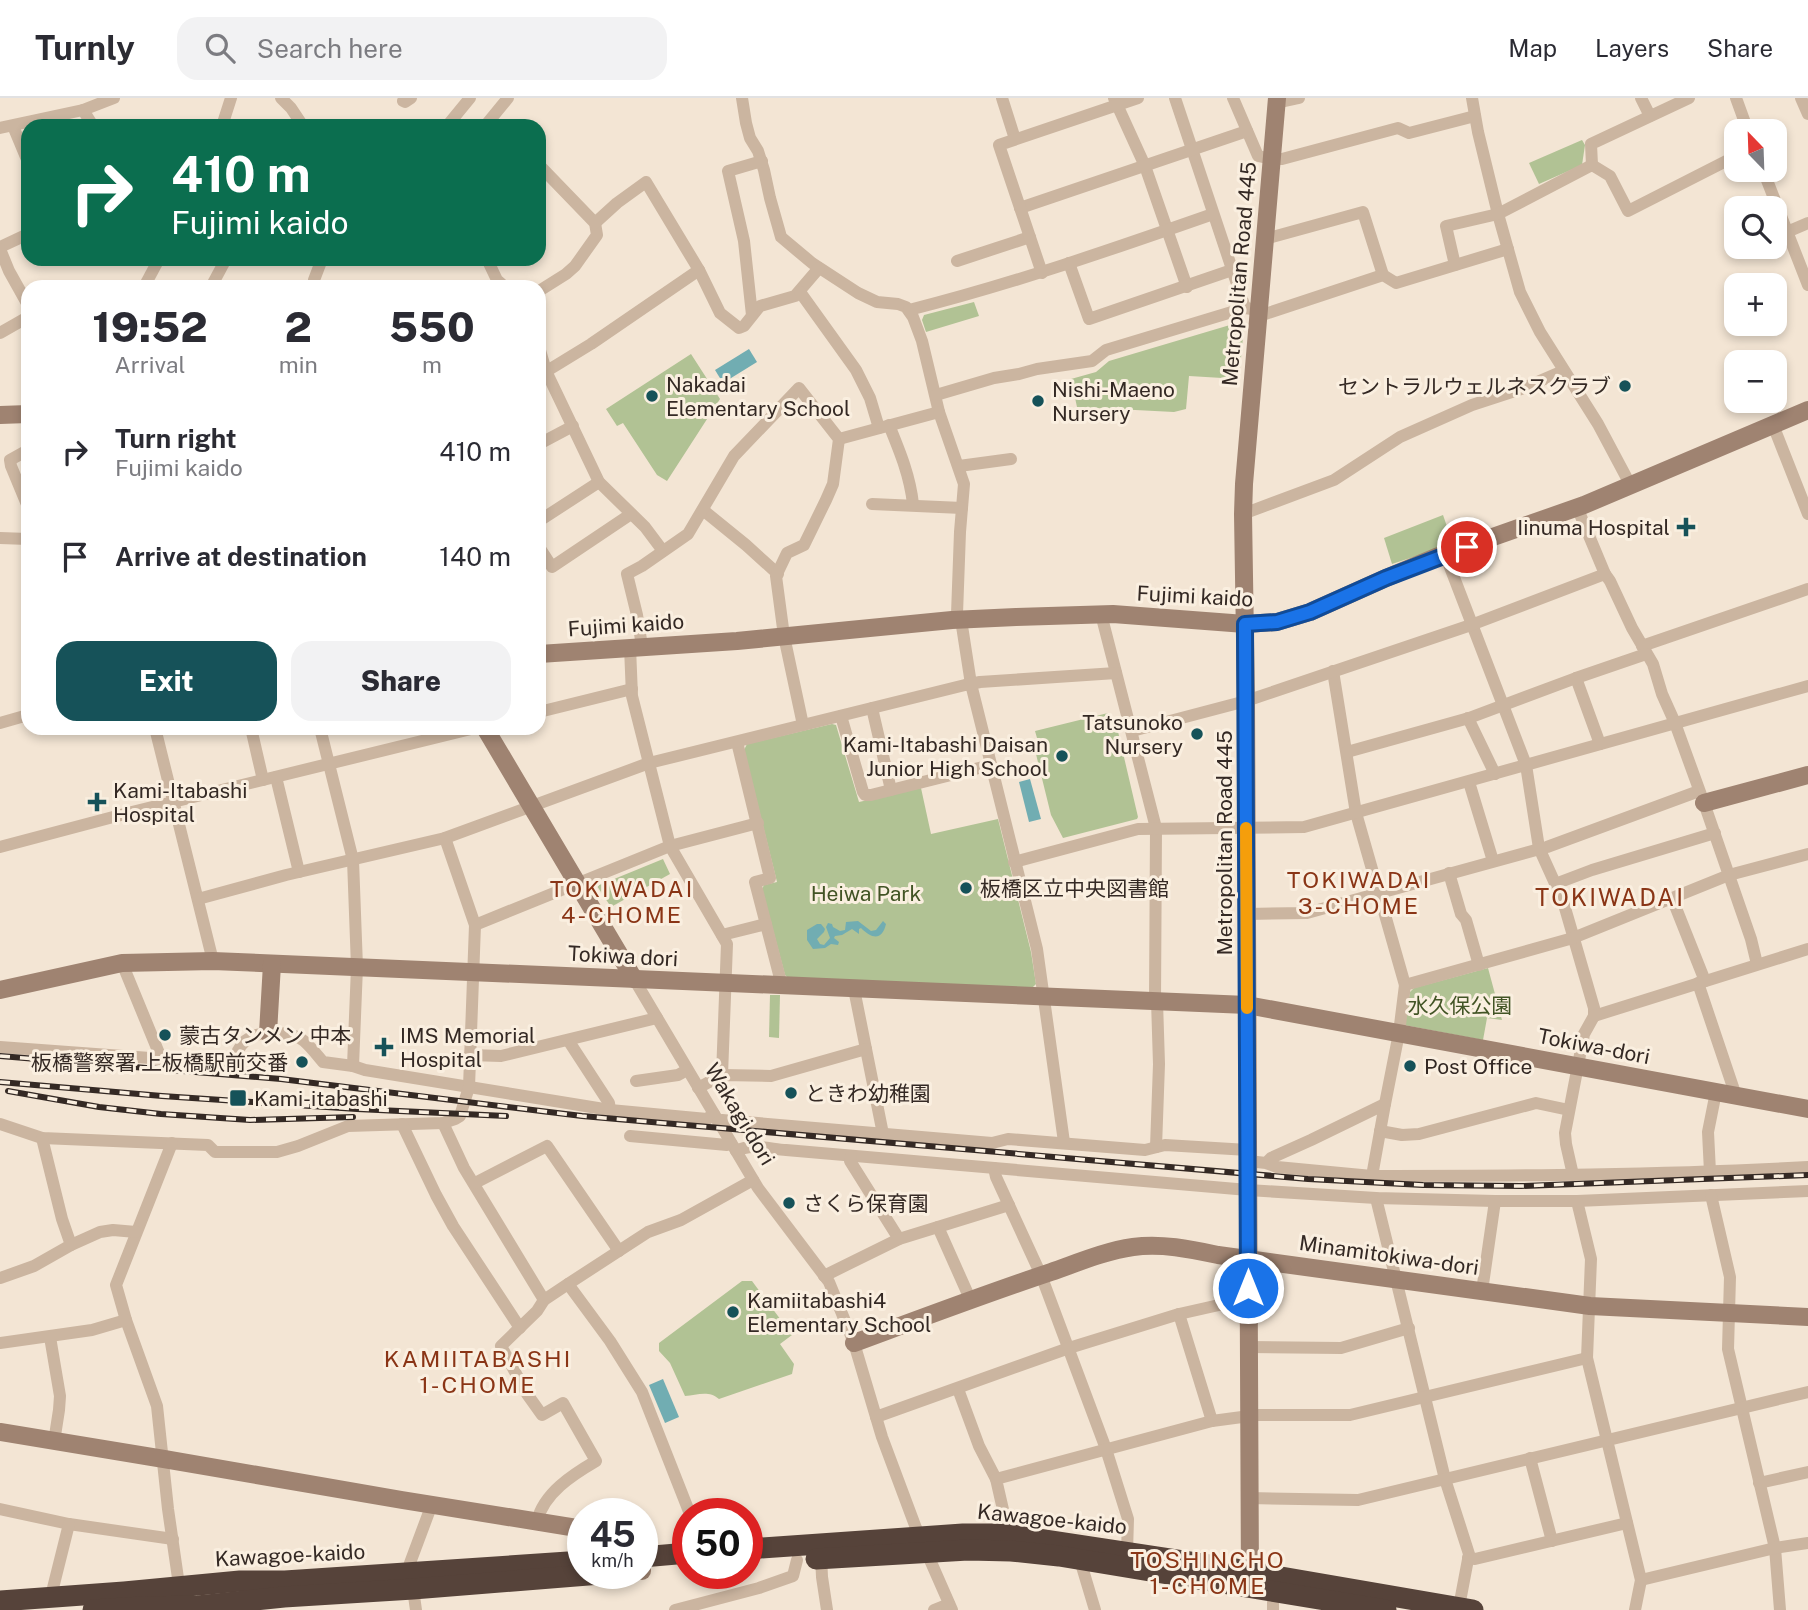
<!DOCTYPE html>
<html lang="en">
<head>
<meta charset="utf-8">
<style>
  body { margin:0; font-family:"Public Sans","Noto Sans JP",sans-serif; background:#f2f2f3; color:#2b2b33; height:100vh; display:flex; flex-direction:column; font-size:26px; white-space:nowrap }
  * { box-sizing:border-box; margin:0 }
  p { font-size:23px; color:#7c7c81 }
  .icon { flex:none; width:38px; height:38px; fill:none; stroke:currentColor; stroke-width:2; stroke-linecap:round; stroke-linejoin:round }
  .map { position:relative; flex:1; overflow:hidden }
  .details { position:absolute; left:21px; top:182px; width:525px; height:455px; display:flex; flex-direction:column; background:#fff; border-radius:21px; box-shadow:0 4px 10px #0003 }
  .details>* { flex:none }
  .hud { position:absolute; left:21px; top:21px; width:525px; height:147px; border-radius:21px; box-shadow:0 4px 10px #0003; background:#0b6e4f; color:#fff; overflow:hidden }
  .needle { width:46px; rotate:337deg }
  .buttons { position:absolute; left:1724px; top:21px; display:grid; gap:14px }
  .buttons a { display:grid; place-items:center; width:63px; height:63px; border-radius:14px; background:#fff; box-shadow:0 4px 10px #0003; font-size:35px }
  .speed { position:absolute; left:567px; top:1400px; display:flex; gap:14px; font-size:35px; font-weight:700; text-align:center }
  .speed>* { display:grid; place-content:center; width:91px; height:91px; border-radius:50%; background:#fff; box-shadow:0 4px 10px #0003; line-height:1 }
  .speed small { font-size:18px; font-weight:400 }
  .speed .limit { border:10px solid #d22; background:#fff; color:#111 }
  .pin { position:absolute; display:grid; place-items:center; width:60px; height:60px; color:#fff; margin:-30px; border:4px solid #fff; border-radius:50%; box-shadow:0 2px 7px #0007 }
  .me { position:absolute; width:77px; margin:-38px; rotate:0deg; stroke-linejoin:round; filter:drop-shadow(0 0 5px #0008) }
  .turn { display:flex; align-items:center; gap:24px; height:147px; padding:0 35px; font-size:32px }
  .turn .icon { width:91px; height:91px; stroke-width:2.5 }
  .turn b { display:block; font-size:49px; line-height:60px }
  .eta { display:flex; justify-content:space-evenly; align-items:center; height:119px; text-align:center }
  .eta b { font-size:42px; font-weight:800; line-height:49px }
  .action { display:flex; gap:14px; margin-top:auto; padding:14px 35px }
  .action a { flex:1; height:80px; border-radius:21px; background:#165259; color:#fff; font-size:28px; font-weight:800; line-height:80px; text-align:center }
  .action a+a { background:#f2f2f3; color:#2b2b33 }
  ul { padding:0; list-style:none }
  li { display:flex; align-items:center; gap:21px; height:105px; padding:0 35px }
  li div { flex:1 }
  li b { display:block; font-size:26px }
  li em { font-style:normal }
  header { display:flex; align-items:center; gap:42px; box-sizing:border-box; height:98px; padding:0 35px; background:#fff; border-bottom:2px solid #e1e1e2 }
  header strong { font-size:33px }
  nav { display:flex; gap:38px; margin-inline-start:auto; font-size:24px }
  .search { width:490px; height:63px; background:#f2f2f3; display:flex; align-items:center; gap:18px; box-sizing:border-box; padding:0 24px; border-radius:21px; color:#7c7c81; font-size:26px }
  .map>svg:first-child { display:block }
</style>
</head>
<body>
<header>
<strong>Turnly</strong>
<div class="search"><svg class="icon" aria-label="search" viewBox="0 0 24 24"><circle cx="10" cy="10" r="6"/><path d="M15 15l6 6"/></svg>Search here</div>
<nav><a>Map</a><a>Layers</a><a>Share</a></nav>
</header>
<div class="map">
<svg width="1808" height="1512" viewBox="0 0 1808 1512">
  <rect width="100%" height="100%" fill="#f3e5d4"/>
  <g fill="#b1c294">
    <path d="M1582,42L1585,47L1582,67L1539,86L1529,65Z"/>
    <path d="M974,204L979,218L926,234L922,222L924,217Z"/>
    <path d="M1240,224L1244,228L1239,281L1189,278L1186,311L1174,314L1077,309L1071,281L1096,274L1109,263Z"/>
    <path d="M691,256L720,301L667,383L657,377L623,325L617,328L606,311Z"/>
    <path d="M1443,417L1453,446L1392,466L1384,440Z"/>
    <path d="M1108,615L1111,626L1116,625L1138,719L1137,721L1063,740L1051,717L1034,648L1039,647L1035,633Z"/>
    <path d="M832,626L836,627L859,704L921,690L931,736L998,721L1031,854L1036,886L1032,890L789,881L785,877L762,791L764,787L777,784L744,652L747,646Z"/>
    <path d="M663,761L670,776L611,809L597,788Z"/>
    <path d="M1488,870L1502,922L1487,920L1483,942L1404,927L1410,894L1414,890Z"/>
    <path d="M770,897H780L779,940L769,939Z"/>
    <path d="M742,1183H752L792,1237L780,1246L794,1266L792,1276L719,1301C709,1292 697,1297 685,1298L670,1265L659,1253V1245Z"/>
  </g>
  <g fill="#71adb2">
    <path d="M749,251L757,264L723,285L715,272Z"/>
    <path d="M1030,681L1041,721L1029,724L1019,684Z"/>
    <path d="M858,823L871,833L876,832L883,823L886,826C882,843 872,841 861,830L859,831V836L852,831L842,837L835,838L834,840L839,844L838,847L831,846L825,850L813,851L807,842V832L817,826H821L825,831L824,834L817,841L820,846L824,847L830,840L826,829L828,825L832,826L833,829L840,833L845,832L846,824Z"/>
    <path d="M663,1281L679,1319L665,1325L649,1287Z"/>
  </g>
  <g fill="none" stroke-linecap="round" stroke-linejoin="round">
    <g stroke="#cbb5a0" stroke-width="12">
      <path d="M281,0L291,10L303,28"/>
      <path d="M742,0L746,25L750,40L758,53L764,72L770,100L781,139L812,165L858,195L877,204L898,206L906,209L913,219L922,243L939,314L964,386L960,434L957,516L962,528L971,586L1037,851L1064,1044"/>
      <path d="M1002,0L1015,41"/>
      <path d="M1114,0L1145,68L1187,189"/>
      <path d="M1175,0L1245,210"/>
      <path d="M1233,0L1258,58L1272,61H1282L1398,30L1409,35L1475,18"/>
      <path d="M1472,0L1478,34L1498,116L1520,194L1540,234L1598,326L1631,388"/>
      <path d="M1641,0L1650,18"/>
      <path d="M1736,0L1748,33"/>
      <path d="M1801,0L1808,16"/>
      <path d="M403,3L405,4L411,0"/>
      <path d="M1276,5L1299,0"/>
      <path d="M83,12L93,28"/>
      <path d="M13,28L28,64"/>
      <path d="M222,28L231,0"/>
      <path d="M447,28L470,0"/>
      <path d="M485,28L508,0"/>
      <path d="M0,30L83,12L114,0"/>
      <path d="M539,67L595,125L597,137L575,168L566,176L539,193"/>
      <path d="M1592,67L1591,46L1689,0"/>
      <path d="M1763,72L1808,187"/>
      <path d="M1020,110L1247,33"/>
      <path d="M595,125L617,105L646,84L699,172L720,215L739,230L744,228L760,208L795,198L819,170"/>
      <path d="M1787,134L1808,125"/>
      <path d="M1265,141L1363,114L1383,177"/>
      <path d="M0,149L28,136"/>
      <path d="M0,151L9,173L28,207"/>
      <path d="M487,161L497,182L505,189"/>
      <path d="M957,163L1030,139"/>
      <path d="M1069,165L1089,221L1232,172"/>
      <path d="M1455,167L1446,128L1498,116L1592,67L1610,78L1628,113L1736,58"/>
      <path d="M1042,175L999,47L1138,0"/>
      <path d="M144,189L159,161"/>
      <path d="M211,189L226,161"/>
      <path d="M315,189L314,182L322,161"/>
      <path d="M800,194L856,272L870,300L879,330"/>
      <path d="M909,212C1012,186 1113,151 1213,116"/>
      <path d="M752,217L744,143L728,73L762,63"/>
      <path d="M1259,218L1383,177L1396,185L1508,151"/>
      <path d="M0,235L28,219"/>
      <path d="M539,249L546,273L599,384L645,429L663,453"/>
      <path d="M542,276L591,246L699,172"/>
      <path d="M936,297L994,280L1019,276L1037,271L1092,263L1106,252L1245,210L1259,212"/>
      <path d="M889,327C900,354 910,378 913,406"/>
      <path d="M1773,327L1808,416"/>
      <path d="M839,341L939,314"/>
      <path d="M539,346L573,328"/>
      <path d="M28,352L10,362L11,368L28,409"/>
      <path d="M959,368L1011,361"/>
      <path d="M872,406L962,410"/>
      <path d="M1577,409L1605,476L1610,483L1632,530L1653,566L1662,596L1675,625L1704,705L1751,841L1757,866"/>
      <path d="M703,412L746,447L778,476"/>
      <path d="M1243,416L1334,382L1400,339L1472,307L1521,291L1563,273"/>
      <path d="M539,423L599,384"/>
      <path d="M0,440L28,441"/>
      <path d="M539,449L552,469L631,416"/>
      <path d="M1445,456L1526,667L1539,750L1563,803L1594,910V918L1584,936L1565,1035L1566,1046L1573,1077"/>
      <path d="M1101,516L1156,730L1155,903"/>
      <path d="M642,548L637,517L627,476L642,468L688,436L734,358L799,290L839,341L833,386L826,402L804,447L787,455L776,478L784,538L803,627"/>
      <path d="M1642,548L1808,491"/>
      <path d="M630,549L632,598L670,748L727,846L722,977"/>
      <path d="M1333,573L1356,715L1405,887"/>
      <path d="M1576,580L1600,646"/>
      <path d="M872,610L891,692"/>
      <path d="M539,614L632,591"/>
      <path d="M841,618L863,694L865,697H871L991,667"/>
      <path d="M1468,620L1495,676"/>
      <path d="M0,625L28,617"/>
      <path d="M155,630L213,863"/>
      <path d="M251,630L263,682"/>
      <path d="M320,630L353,762L357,869L353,968"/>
      <path d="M1132,633L1246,603L1471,527L1605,476"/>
      <path d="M737,644L770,780L755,784L782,888"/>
      <path d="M1347,654L1469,620L1576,580L1646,556"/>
      <path d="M276,679L299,774"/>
      <path d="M1469,684L1493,763"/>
      <path d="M0,749L132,714L475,630"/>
      <path d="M1014,764L1138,731L1304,729L1808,588"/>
      <path d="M1449,775L1461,816L1466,822L1479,867"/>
      <path d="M1555,786L1592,772L1715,735"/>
      <path d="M1672,800L1705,883"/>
      <path d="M198,801L286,777L445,740L649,665L965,587L980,584L1116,575"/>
      <path d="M1247,816L1307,815L1547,749L1699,693"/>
      <path d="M475,827L670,748L758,725"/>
      <path d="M722,837L766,826"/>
      <path d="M122,865L161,960"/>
      <path d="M634,881L758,1090L829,1184L854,1245L882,1339L916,1430L952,1512"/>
      <path d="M1698,885L1736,998"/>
      <path d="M854,891L883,1036"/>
      <path d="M1594,918L1808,851"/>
      <path d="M568,942L609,1005L610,1012"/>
      <path d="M0,949L218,965L235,960C242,938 257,934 278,935C287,936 297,937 304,943C311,949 317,957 323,964L353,968L365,972L610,1012L707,1021L714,1016"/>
      <path d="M470,957L501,958L657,920"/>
      <path d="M636,983L678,977L687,972"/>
      <path d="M698,990L722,977L771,978L866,951"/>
      <path d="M1385,1006L1399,935L1405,887L1573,840L1729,777L1808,756"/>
      <path d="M718,1024L722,1022L992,1045L1008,1041L1145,1052L1165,1047L1248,1052"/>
      <path d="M443,1025L464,1070L544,1202"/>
      <path d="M0,1026L42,1040L208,1047L215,1054H277L298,1048L348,1028L443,1025L455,1021L460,1018L469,989L475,827L445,740"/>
      <path d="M402,1026L436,1097L453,1128L520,1230"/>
      <path d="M1380,1033L1402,1037L1419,1036L1536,1005L1569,1012"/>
      <path d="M630,1038L727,1047L731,1045"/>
      <path d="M42,1040L62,1121L71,1147"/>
      <path d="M172,1045L116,1187L126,1222L157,1308L168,1411L180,1494"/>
      <path d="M1156,1049L1159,966L1157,903"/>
      <path d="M736,1053C750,1045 770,1051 786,1052L1248,1092L1376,1100L1495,1103H1577L1808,1093"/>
      <path d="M851,1058L850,1063L899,1141"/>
      <path d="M1248,1063L1266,1065L1277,1069L1372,1078L1385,1006L1311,1042L1271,1060L1266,1065"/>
      <path d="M994,1070L996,1079L1041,1177L1106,1351L1128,1421L1127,1454"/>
      <path d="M1710,1074L1708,1034L1716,994"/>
      <path d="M1372,1078C1518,1078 1663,1077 1808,1069"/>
      <path d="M475,1085L547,1048L619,1153"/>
      <path d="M1711,1097L1730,1179L1728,1251L1775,1450L1780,1512"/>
      <path d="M1376,1100L1445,1381L1469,1456L1459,1509"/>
      <path d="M1577,1103L1591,1161L1587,1260L1641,1482L1635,1512"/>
      <path d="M938,1129L971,1203"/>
      <path d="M824,1178L899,1141L1009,1107"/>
      <path d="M0,1180L34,1168L71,1147L100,1134L113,1132L136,1134"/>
      <path d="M568,1186L610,1243L642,1294L690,1416"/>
      <path d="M1482,1193L1495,1103"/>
      <path d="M1179,1216L1212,1323"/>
      <path d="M50,1239L60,1298L59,1312L54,1344"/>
      <path d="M0,1245L92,1232L126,1222"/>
      <path d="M1248,1249L1341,1250L1409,1230"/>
      <path d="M958,1291L979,1348L996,1381"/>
      <path d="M876,1319L1069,1250L1179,1216L1219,1207H1248"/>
      <path d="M1530,1360L1552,1443"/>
      <path d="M1759,1385L1808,1374"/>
      <path d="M1249,1400L1358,1402L1808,1294"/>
      <path d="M0,1411L69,1426L173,1441"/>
      <path d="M537,1423C544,1395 572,1377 596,1363L563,1305L542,1317L527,1296L501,1248L537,1213L544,1202L568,1186L648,1134L681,1122L753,1082"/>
      <path d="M1006,1436L1007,1429L996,1381L1212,1323L1257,1317H1350L1587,1260"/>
      <path d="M821,1457L822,1479L827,1512"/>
      <path d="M1468,1460L1475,1461L1627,1425"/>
      <path d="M1080,1462L1095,1512"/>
      <path d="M408,1475L410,1465L432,1406"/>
      <path d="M1641,1482L1775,1450L1808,1445"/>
      <path d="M1273,1488V1512"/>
      <path d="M413,1491L416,1512"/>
      <path d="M53,1499V1490L69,1426"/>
      <path d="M675,1512L759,1490L793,1478L797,1462"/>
      <path d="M934,1512L949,1506"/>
    </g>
    <g stroke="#9f8371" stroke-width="18">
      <path d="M0,317L28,316"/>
      <path d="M539,556L737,543L952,522L1016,519L1113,516L1245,526L1277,524L1310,514L1386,480L1436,459L1584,407L1808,312"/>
      <path d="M485,630L634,881"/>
      <path d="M1704,705L1808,677"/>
      <path d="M0,892L122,865L213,863L1247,907L1808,1011"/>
      <path d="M268,935L272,866"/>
      <path d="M854,1245C919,1221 985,1196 1051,1174C1077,1165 1105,1153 1133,1149C1161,1145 1190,1151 1218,1157L1590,1208L1808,1219"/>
      <path d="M0,1334L164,1361L402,1402L583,1431"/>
      <path d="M642,1471V1473"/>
      <path d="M1250,1487L1246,603L1243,416L1244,386L1277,0"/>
    </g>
    <g stroke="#56433a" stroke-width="21">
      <path d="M747,1451L963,1436H1006L1229,1470L1473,1512"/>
      <path d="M642,1459L688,1455"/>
      <path d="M816,1461L968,1452L1011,1453L1059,1458L1386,1512"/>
      <path d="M0,1503L124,1494L240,1483H285L583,1463"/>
      <path d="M93,1512L141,1509L198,1508L284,1499L413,1491L613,1475"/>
    </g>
    <g stroke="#342924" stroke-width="6">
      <g id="rail">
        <path d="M0,958L281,981L582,1018L1308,1081L1423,1087L1521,1088L1808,1077"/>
        <path d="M0,984L162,998L357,1011L506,1018"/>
        <path d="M8,993L99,1009L161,1016L250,1022L353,1019"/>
      </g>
    </g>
    <use href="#rail" stroke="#faefe0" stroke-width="3.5" stroke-dasharray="10" stroke-linecap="butt"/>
  </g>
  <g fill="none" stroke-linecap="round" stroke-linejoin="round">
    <g stroke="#114b97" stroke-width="18">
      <path id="route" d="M1248,1190L1245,526L1277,524L1310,514L1386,480L1467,449"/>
    </g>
    <use href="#route" stroke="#1a73e8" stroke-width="12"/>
    <path stroke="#f59e0b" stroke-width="12" d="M1246,730L1247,910"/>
  </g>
  <g fill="#165259" stroke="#faefe0" stroke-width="2.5">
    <circle cx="1625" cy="288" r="7"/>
    <circle cx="652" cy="298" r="7"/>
    <circle cx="1038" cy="303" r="7"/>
    <path d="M1682.5 418.5h7v7h7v7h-7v7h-7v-7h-7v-7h7z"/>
    <circle cx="1197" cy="636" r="7"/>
    <circle cx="1062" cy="658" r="7"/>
    <path d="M93.5 693.5h7v7h7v7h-7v7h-7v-7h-7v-7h7z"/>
    <circle cx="966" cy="790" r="7"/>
    <circle cx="165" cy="937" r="7"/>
    <path d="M380.5 938.5h7v7h7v7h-7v7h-7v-7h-7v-7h7z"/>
    <circle cx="302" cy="964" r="7"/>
    <circle cx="1410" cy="968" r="7"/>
    <circle cx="791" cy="995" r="7"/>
    <rect x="229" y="991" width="18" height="18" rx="3.5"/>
    <circle cx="789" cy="1105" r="7"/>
    <circle cx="733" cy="1214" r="7"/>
  </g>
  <g text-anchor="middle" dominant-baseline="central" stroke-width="6" stroke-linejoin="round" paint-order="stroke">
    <g font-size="21" fill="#342924" stroke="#faefe0">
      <text transform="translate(1239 176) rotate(-85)">Metropolitan Road 445</text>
      <text transform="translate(1195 498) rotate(3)">Fujimi kaido</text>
      <text transform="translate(626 527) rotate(-4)">Fujimi kaido</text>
      <text transform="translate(1224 745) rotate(-90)">Metropolitan Road 445</text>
      <text transform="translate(623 858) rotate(3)">Tokiwa dori</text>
      <text transform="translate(1594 948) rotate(11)">Tokiwa-dori</text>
      <text transform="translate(740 1016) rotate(59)">Wakagi dori</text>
      <text transform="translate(1389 1157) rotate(8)">Minamitokiwa-dori</text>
      <text transform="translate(1052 1421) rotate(6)">Kawagoe-kaido</text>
      <text transform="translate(290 1457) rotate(-3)">Kawagoe-kaido</text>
    </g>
    <g font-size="21" fill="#342924" stroke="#faefe0" text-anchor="start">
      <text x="666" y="286">Nakadai<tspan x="666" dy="24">Elementary School</tspan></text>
      <text x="1611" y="288" text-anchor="end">セントラルウェルネスクラブ</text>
      <text x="1052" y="291">Nishi-Maeno<tspan x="1052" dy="24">Nursery</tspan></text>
      <text x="1670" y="429" text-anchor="end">Iinuma Hospital</text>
      <text x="1183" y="624" text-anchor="end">Tatsunoko<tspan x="1183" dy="24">Nursery</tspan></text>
      <text x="1048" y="646" text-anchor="end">Kami-Itabashi Daisan<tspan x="1048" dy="24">Junior High School</tspan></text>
      <text x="113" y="692">Kami-Itabashi<tspan x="113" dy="24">Hospital</tspan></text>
      <text x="980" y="790">板橋区立中央図書館</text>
      <text x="179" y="937">蒙古タンメン 中本</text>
      <text x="400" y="937">IMS Memorial<tspan x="400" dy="24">Hospital</tspan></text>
      <text x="288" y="964" text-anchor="end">板橋警察署 上板橋駅前交番</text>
      <text x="1424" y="968">Post Office</text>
      <text x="805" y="995">ときわ幼稚園</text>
      <text x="254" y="1000">Kami-itabashi</text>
      <text x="803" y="1105">さくら保育園</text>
      <text x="747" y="1202">Kamiitabashi4<tspan x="747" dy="24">Elementary School</tspan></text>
    </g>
    <g font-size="21" fill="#425425" stroke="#faefe0">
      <text x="866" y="795">Heiwa Park</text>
      <text x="1460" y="907">水久保公園</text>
    </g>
    <g font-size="23" letter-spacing="2" fill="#8a3516" stroke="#faefe0">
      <text x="1359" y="781">TOKIWADAI<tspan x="1359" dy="26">3-CHOME</tspan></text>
      <text x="622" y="790">TOKIWADAI<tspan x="622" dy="26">4-CHOME</tspan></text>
      <text x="478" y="1260">KAMIITABASHI<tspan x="478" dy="26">1-CHOME</tspan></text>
      <text x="1208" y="1461">TOSHINCHO<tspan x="1208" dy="26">1-CHOME</tspan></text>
    </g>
    <g font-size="24" letter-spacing="2" fill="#8a3516" stroke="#faefe0">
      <text x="1610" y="799">TOKIWADAI</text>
    </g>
  </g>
</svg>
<div class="buttons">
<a><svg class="needle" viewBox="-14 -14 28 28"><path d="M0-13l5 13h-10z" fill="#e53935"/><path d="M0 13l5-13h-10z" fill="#7c7c81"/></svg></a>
<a><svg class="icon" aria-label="search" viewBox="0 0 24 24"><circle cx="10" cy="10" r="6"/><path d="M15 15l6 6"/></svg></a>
<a>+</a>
<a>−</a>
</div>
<div class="speed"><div>45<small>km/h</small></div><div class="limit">50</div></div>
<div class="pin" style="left:1467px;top:449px;background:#d93025"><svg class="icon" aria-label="arrive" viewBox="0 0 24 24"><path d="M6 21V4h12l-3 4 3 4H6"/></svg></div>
<svg class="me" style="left:1248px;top:1190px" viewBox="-20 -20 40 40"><circle r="17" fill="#1a73e8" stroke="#fff" stroke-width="3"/><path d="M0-11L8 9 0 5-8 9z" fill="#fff"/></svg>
<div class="hud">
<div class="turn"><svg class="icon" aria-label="right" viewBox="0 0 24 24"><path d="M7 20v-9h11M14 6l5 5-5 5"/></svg><div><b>410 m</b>Fujimi kaido</div></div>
</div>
<section class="details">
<div class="eta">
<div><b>19:52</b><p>Arrival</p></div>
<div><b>2</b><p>min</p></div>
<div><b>550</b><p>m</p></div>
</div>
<ul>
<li><svg class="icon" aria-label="right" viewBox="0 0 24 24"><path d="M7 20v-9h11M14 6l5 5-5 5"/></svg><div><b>Turn right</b><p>Fujimi kaido</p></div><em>410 m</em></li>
<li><svg class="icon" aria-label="arrive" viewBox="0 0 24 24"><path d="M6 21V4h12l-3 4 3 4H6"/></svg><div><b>Arrive at destination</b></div><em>140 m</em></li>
</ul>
<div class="action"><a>Exit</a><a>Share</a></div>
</section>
</div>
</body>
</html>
